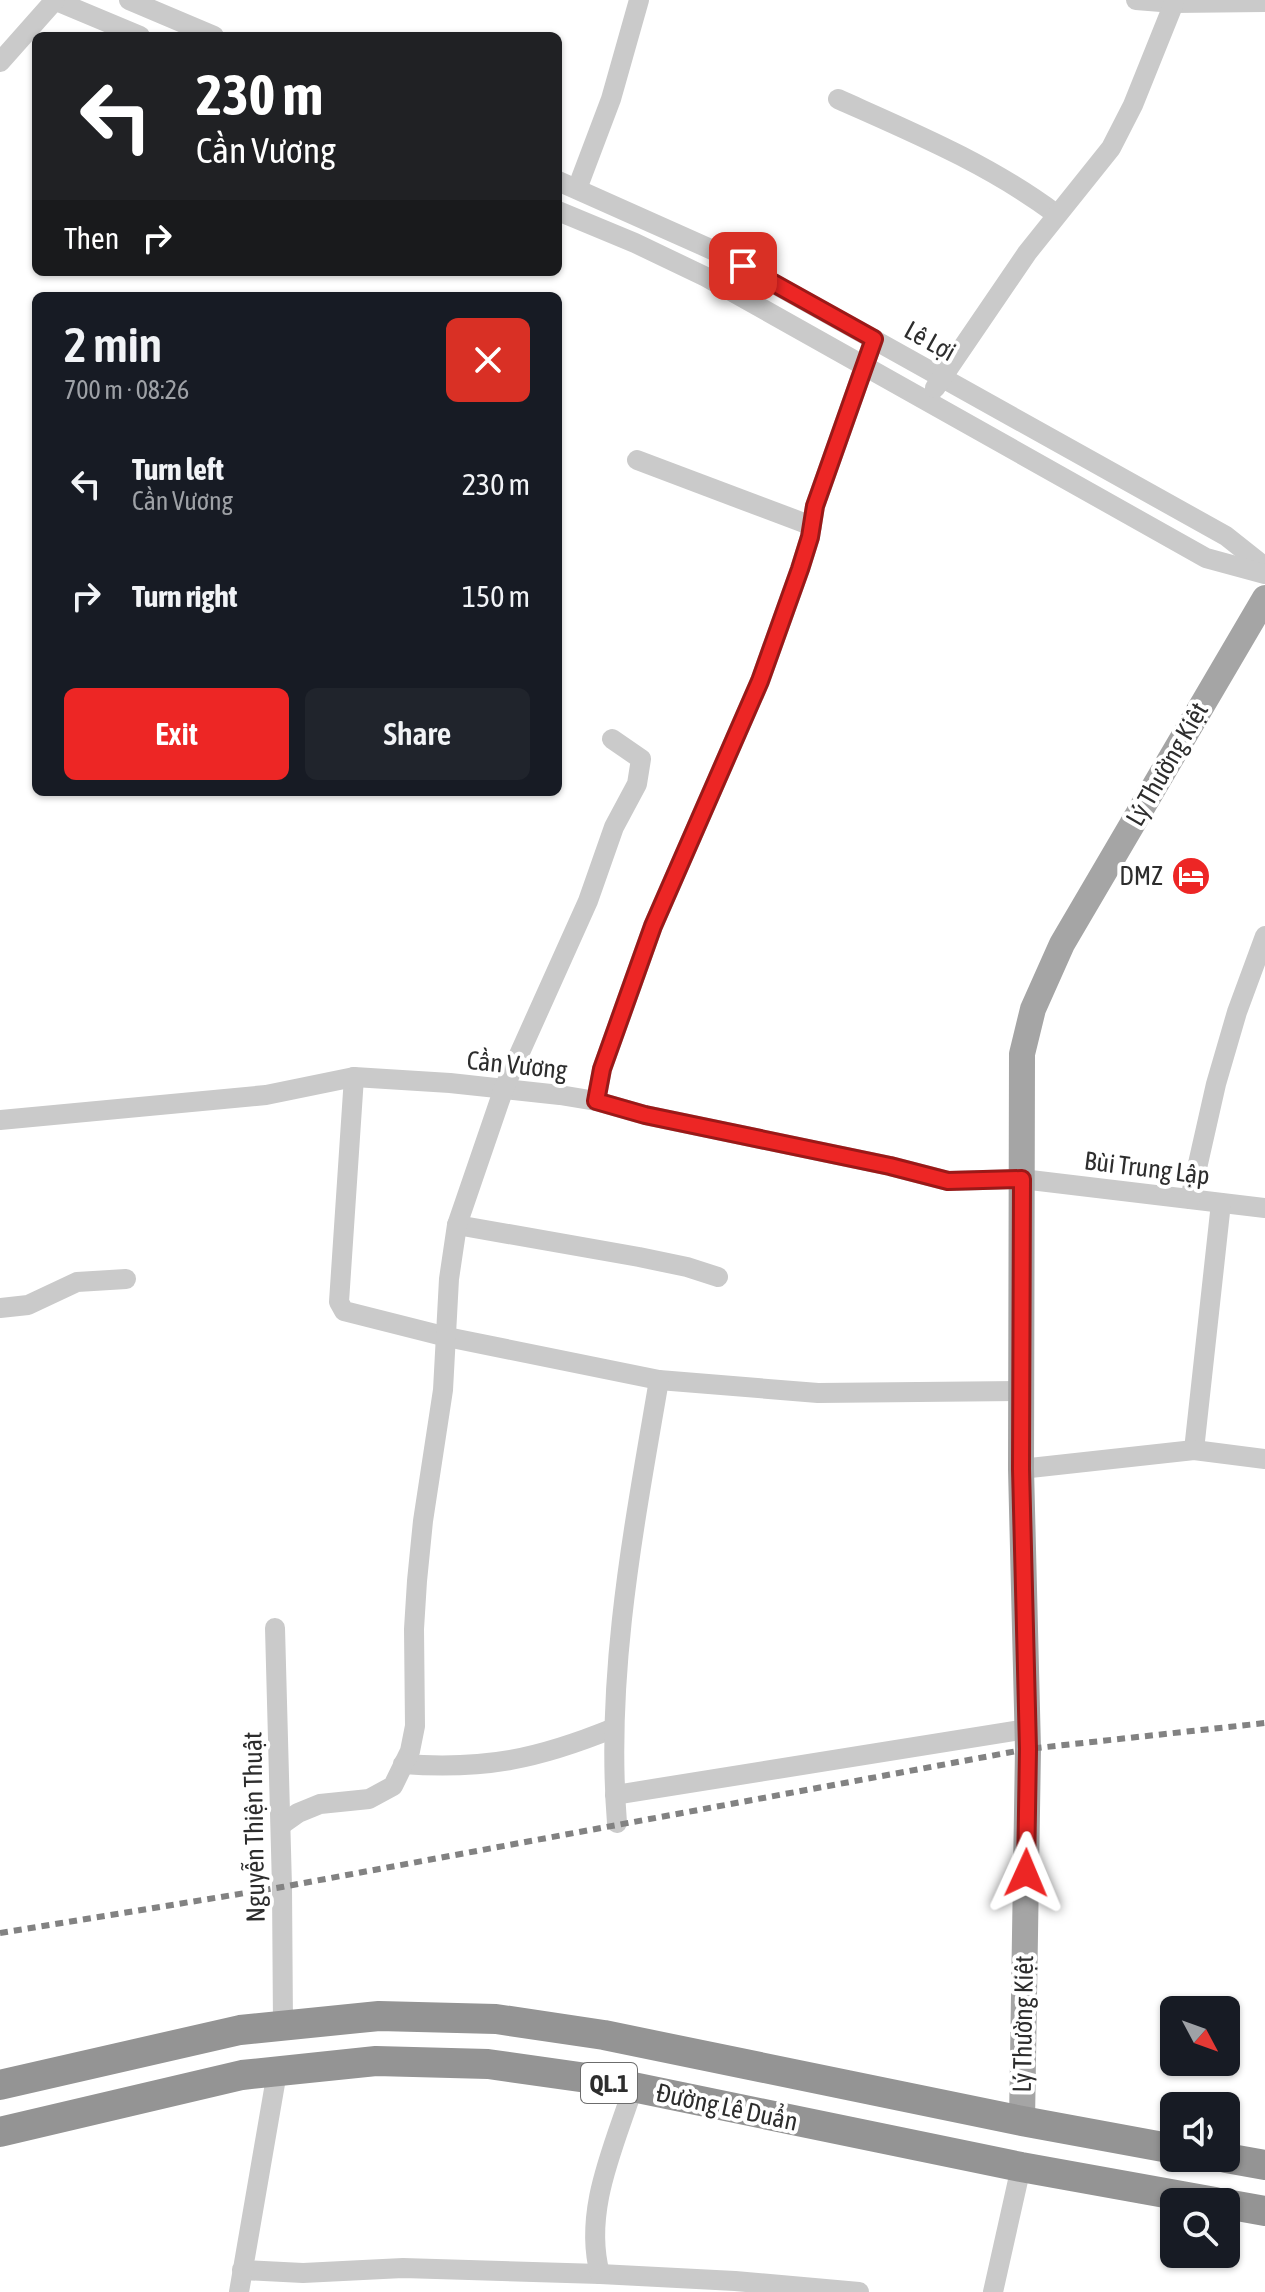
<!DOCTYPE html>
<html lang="en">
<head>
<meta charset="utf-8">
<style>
  body { margin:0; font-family:"Asap Condensed",sans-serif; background:#20242c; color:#f1f3f6; height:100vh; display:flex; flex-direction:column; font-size:30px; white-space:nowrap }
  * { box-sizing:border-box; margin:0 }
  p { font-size:26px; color:#9ea1a6 }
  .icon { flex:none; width:44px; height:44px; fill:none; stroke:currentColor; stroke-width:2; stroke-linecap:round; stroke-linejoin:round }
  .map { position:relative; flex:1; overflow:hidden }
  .side { position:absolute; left:32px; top:292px; width:530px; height:504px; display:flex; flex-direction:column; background:#171b24; border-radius:12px; box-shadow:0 2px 6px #0004 }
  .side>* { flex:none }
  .hud { position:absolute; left:32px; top:32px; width:530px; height:244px; border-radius:12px; box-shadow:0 2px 6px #0004; background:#202124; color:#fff; overflow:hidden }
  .needle { width:52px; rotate:131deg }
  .controls { position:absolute; left:1160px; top:1996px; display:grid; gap:16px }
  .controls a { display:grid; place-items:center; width:80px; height:80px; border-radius:12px; background:#171b24; box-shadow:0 2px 6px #0004; font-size:40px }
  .pin { position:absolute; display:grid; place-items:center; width:68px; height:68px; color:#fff; margin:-34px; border-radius:16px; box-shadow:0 4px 12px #0006 }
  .me { position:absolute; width:88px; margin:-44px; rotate:1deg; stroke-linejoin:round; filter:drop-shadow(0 0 6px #0008) }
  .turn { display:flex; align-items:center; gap:28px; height:168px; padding:0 32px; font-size:36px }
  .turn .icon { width:104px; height:104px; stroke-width:2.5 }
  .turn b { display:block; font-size:56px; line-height:68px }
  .then { display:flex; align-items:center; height:76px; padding:0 32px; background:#0003; gap:16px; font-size:30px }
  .round { display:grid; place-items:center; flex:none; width:84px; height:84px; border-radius:12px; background:#20242c }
  .head { display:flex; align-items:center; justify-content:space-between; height:136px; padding:0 32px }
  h1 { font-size:48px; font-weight:600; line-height:60px }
  .primary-button { display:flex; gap:16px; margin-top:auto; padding:16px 32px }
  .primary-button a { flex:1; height:92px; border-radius:12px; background:#ed2625; color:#fff; font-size:32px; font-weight:600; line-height:92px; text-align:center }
  .primary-button a+a { background:#20242c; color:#f1f3f6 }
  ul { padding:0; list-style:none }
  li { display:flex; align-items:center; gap:24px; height:112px; padding:0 32px }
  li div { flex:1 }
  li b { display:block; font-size:30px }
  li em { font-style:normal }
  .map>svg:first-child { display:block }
</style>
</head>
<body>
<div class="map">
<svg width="1265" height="2292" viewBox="0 0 1265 2292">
  <rect width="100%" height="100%" fill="#fff"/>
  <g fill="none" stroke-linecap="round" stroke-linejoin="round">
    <g stroke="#cacaca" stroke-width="20">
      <path d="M54,0L140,36"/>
      <path d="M129,0L214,36"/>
      <path d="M1136,0L1174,3L1265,2"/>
      <path d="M0,62L55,0"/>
      <path d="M838,99C914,133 989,164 1056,214"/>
      <path d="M558,181L717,252L1226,536L1265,567"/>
      <path d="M577,189L611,99L639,0"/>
      <path d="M558,211L635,243L706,277L1206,558L1265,574"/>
      <path d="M935,388L1027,253L1111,148L1133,105L1174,3"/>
      <path d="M637,460L812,526"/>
      <path d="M354,1077L339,1302L344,1311L447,1337L659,1380L818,1393L1022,1391"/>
      <path d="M596,1101L602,1069L653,926L760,681L800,569L810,537L815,506L874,339"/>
      <path d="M0,1120L266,1095L354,1077L450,1083L560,1095L596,1101L645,1115L890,1166L948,1181L1022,1179L1265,1208"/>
      <path d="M1190,1199L1216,1084L1237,1012L1265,936"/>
      <path d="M457,1225L639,1257L687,1267L718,1277"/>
      <path d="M0,1308L28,1305L77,1282L126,1279"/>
      <path d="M1194,1450L1221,1203"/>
      <path d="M1021,1469L1194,1450L1265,1459"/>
      <path d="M275,1628L282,1887L283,2026"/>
      <path d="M403,1764C485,1770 538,1759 614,1728"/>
      <path d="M615,1795L1027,1729"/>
      <path d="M617,1823C605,1673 634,1527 659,1380"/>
      <path d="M281,1825L298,1813L320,1804L369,1799L393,1786L410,1751L415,1726L414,1629L417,1581L423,1521L443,1390L449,1279L457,1225L504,1088L588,901L614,827L637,784L641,759L612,739"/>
      <path d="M242,2270L303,2273L403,2268L600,2274L735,2281L859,2292"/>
      <path d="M600,2274C583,2211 614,2147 633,2088"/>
      <path d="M239,2292L277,2072"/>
      <path d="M993,2292L1021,2167"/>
    </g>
    <path stroke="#a5a5a5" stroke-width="26" d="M1022,2121L1028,1749L1021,1469L1022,1054L1033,1009L1062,944L1265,598"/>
    <g stroke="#949494" stroke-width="30">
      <path d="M0,2085L240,2030L379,2016L496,2019L604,2035L1022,2121L1174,2149"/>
      <path d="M0,2132L242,2075L376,2061L488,2064L594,2079L1021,2167L1215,2202"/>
      <path d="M1226,2158L1265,2165"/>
      <path d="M1226,2204L1265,2211"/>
    </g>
    <path stroke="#828282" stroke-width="6" stroke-dasharray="8 6" stroke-linecap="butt" d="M0,1933L282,1887L1028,1749L1265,1723"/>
  </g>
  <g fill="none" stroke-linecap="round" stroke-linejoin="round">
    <g stroke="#9a1918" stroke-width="20">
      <path id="route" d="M743,266L874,339L815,506L810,537L800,569L760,681L653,926L602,1069L596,1101L645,1115L890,1166L948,1181L1022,1179L1021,1469L1028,1749L1026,1873"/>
    </g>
    <use href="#route" stroke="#ed2625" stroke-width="14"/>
  </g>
  <defs>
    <g id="hotel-disc" transform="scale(2)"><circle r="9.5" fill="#ed2625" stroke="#fff"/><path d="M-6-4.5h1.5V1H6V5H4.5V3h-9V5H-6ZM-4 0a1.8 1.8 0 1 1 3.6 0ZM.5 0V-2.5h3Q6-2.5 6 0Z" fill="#fff"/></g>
  </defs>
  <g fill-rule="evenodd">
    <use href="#hotel-disc" x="1191" y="876"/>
  </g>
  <g text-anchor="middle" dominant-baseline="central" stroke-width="8" stroke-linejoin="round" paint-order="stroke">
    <rect fill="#fff" stroke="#6c6c6c" stroke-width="2" x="581" y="2063" width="56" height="40" rx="6"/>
    <g font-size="24" font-weight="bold" fill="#2d2d2d">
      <text x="609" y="2083">QL.1</text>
    </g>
    <g font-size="26" fill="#2d2d2d" stroke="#fff">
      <text transform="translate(930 341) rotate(29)">Lê Lợi</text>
      <text transform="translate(1167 764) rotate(-60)">Lý Thường Kiệt</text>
      <text transform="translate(517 1065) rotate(6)">Cần Vương</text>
      <text transform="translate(1147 1168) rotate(7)">Bùi Trung Lập</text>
      <text transform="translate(254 1827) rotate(-91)">Nguyễn Thiện Thuật</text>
      <text transform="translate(1023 2024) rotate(-89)">Lý Thường Kiệt</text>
      <text transform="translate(727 2107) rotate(12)">Đường Lê Duẩn</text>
    </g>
    <g font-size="26" fill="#2d2d2d" stroke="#fff" text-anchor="end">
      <text x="1163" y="876">DMZ</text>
    </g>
  </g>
</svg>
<div class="controls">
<a><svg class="needle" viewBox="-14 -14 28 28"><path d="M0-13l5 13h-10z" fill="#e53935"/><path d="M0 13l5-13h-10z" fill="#9ea1a6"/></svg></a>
<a><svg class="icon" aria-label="sound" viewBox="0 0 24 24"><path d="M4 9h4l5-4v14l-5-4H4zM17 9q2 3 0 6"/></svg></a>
<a><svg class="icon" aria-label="search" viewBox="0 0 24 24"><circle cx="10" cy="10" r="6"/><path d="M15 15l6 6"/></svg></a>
</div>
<div class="pin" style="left:743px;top:266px;background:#d93025"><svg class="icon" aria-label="arrive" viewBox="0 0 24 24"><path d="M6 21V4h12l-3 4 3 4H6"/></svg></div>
<svg class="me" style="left:1026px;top:1873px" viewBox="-20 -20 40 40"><path d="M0-17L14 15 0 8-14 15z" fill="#ed2625" stroke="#fff" stroke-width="4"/></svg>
<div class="hud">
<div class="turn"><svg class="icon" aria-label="left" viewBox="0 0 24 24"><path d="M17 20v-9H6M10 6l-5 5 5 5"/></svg><div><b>230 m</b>Cần Vương</div></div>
<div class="then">Then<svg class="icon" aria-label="right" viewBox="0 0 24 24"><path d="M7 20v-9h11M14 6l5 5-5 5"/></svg></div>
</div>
<section class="side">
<div class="head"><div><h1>2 min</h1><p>700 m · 08:26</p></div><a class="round" style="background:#d93025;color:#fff"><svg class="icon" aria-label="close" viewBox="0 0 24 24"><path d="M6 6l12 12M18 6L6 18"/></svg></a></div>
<ul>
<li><svg class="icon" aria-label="left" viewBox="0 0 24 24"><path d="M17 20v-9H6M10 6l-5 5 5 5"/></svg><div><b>Turn left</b><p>Cần Vương</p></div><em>230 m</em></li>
<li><svg class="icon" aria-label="right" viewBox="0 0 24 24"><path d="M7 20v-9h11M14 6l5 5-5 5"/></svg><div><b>Turn right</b></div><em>150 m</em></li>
</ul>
<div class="primary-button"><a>Exit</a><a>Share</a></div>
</section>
</div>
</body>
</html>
